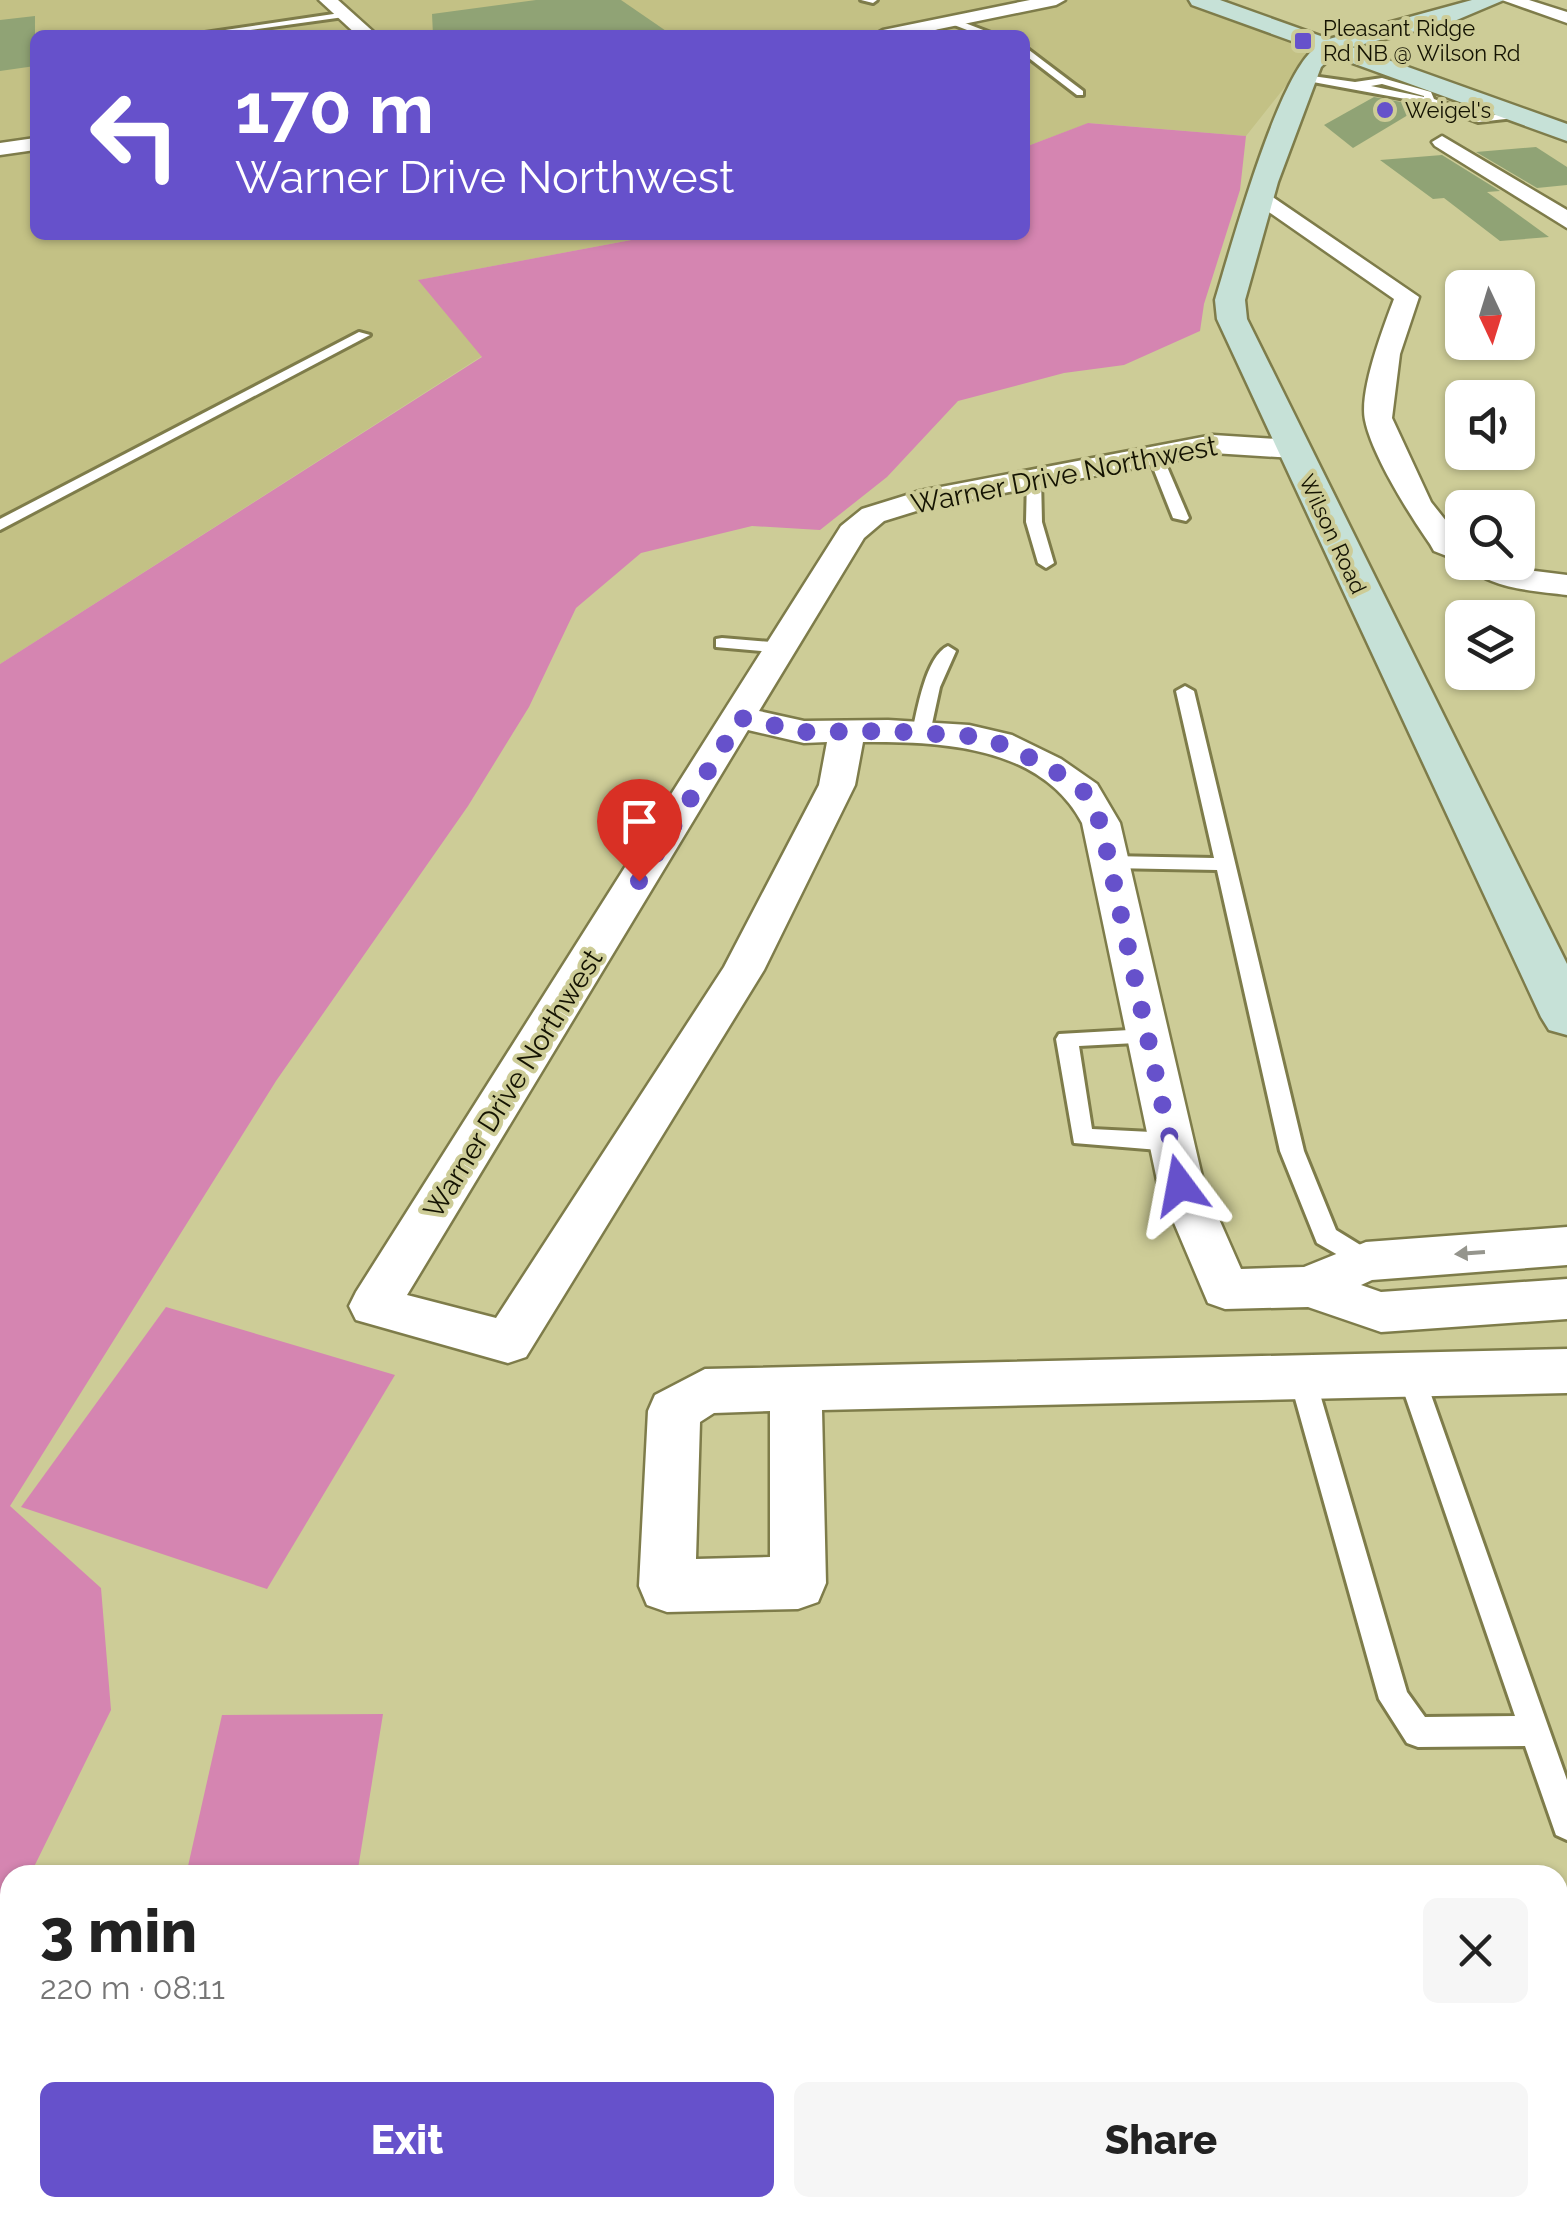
<!DOCTYPE html>
<html lang="en">
<head>
<meta charset="utf-8">
<style>
  body { margin:0; font-family:Raleway,sans-serif; background:#f6f6f6; color:#222; height:100vh; display:flex; flex-direction:column; font-size:38px; white-space:nowrap }
  * { box-sizing:border-box; margin:0 }
  p { font-size:32px; color:#767676 }
  .icon { flex:none; width:55px; height:55px; fill:none; stroke:currentColor; stroke-width:2; stroke-linecap:round; stroke-linejoin:round }
  .map { position:relative; flex:1; overflow:hidden }
  .panel { position:absolute; left:0px; top:1865px; width:1568px; height:352px; display:flex; flex-direction:column; background:#fff; border-radius:30px 30px 0 0; box-shadow:0 2px 8px #0004 }
  .panel>* { flex:none }
  .banner { position:absolute; left:30px; top:30px; width:1000px; height:210px; border-radius:15px; box-shadow:0 2px 8px #0004; background:#6651cb; color:#fff; overflow:hidden }
  .needle { width:65px; rotate:176deg }
  .tools { position:absolute; left:1445px; top:270px; display:grid; gap:20px }
  .tools a { display:grid; place-items:center; width:90px; height:90px; border-radius:15px; background:#fff; box-shadow:0 2px 8px #0004; font-size:50px }
  .pin { position:absolute; display:grid; place-items:center; width:85px; height:85px; color:#fff; margin:-102px -42px; border-radius:50% 50% 50% 0; rotate:-45deg; box-shadow:0 0 10px #0007 }
  .pin .icon { rotate:45deg }
  .me { position:absolute; width:110px; margin:-55px; rotate:347deg; stroke-linejoin:round; filter:drop-shadow(0 0 8px #0008) }
  .turn { display:flex; align-items:center; gap:35px; height:210px; padding:0 40px; font-size:45px }
  .turn .icon { width:130px; height:130px; stroke-width:2.5 }
  .turn b { display:block; font-size:70px; line-height:85px }
  .round { display:grid; place-items:center; flex:none; width:105px; height:105px; border-radius:15px; background:#f6f6f6 }
  .headline { display:flex; align-items:center; justify-content:space-between; height:170px; padding:0 40px }
  h1 { font-size:60px; font-weight:800; line-height:75px }
  .primary-button { display:flex; gap:20px; margin-top:auto; padding:20px 40px }
  .primary-button a { flex:1; height:115px; border-radius:15px; background:#6651cb; color:#fff; font-size:40px; font-weight:800; line-height:115px; text-align:center }
  .primary-button a+a { background:#f6f6f6; color:#222 }
  .map>svg:first-child { display:block }
</style>
</head>
<body>
<div class="map">
<svg width="1567" height="2217" viewBox="0 0 1567 2217">
  <rect width="100%" height="100%" fill="#cdcc97"/>
  <path fill="#c3c185" d="M0,0H1193L1316,48L1246,136L1089,123L1025,147V35H35V235H658L419,280L482,356L0,664Z"/>
  <g fill="#d585b1">
    <path d="M1088,123L1246,136L1240,190L1204,304L1200,331L1124,365L1064,373L958,401L887,477L820,530L752,526L641,553L576,608L529,707L468,806L276,1081L10,1506L101,1588L111,1710L30,1875H10V1916L0,1936V664L482,357L418,280L658,235H1025V147Z"/>
    <path d="M166,1307L395,1375L267,1589L21,1507Z"/>
    <path d="M383,1714L357,1875H186L222,1715Z"/>
  </g>
  <g fill="#90a375">
    <path d="M536,0H621L672,35H433L432,14Z"/>
    <path d="M35,16V66L0,71V20Z"/>
    <path d="M1374,97L1423,106L1353,148L1324,125Z"/>
    <path d="M1536,147L1567,167V185L1537,188L1476,152Z"/>
    <path d="M1442,155L1500,191L1487,192L1549,237L1500,241L1444,198L1433,199L1380,160Z"/>
  </g>
  <g fill="none" stroke-linecap="round" stroke-linejoin="round">
    <g stroke="#7e7c4a" stroke-width="6">
      <g id="lane">
        <path d="M861,0H877L873,3Z"/>
        <path d="M347,12L344,17L215,35H191Z"/>
        <path d="M952,18L991,33L993,35H980L949,23Z"/>
        <path d="M922,24L945,33L947,35L919,29Z"/>
        <path d="M1025,47L1083,91V95H1077L1025,55Z"/>
        <path d="M1305,75L1355,82L1382,78L1431,92L1434,99L1479,116L1527,113L1532,116L1478,122L1427,103L1302,80ZM1382,84L1424,96V97L1371,86Z"/>
        <path d="M359,332L370,335L0,530V519Z"/>
        <path d="M1155,451L1162,455L1189,518L1186,521L1173,518L1148,455Z"/>
        <path d="M1034,474L1041,478L1042,522L1054,563L1046,568L1038,563L1026,522L1027,478Z"/>
        <path d="M722,638L783,643L791,648L783,653L716,647V639Z"/>
        <path d="M948,646L956,651L940,687L930,733L921,738L915,737L912,733C917,710 926,656 948,646Z"/>
        <path d="M1185,686L1194,691L1304,1151L1336,1230L1375,1254L1378,1261L1375,1268L1366,1271L1317,1243L1280,1151L1217,870L1109,868L1099,862L1109,856L1214,858L1176,691Z"/>
        <path d="M1147,1029L1155,1032L1158,1037L1155,1042L1079,1046L1092,1129L1171,1133L1179,1136L1182,1142L1179,1148L1171,1151L1074,1143L1056,1039L1059,1034Z"/>
        <path d="M1411,1364L1420,1367L1424,1375L1567,1780V1840L1556,1835L1525,1746L1418,1747L1407,1743L1379,1699L1289,1377L1293,1369L1302,1366L1311,1369L1315,1377L1407,1692L1425,1717L1515,1716L1398,1375L1402,1367Z"/>
        <rect x="739" y="2208" width="36" height="9"/>
        <path d="M940,2208H976L978,2217H942Z"/>
      </g>
    </g>
    <g stroke="#7e7c4a" stroke-width="5">
      <g id="street">
        <path d="M319,0H338L377,35H357Z"/>
        <path d="M1030,0H1065L1056,5L910,35H874L883,30Z"/>
        <path d="M1502,0H1529L1567,12V23Z"/>
        <path d="M1442,136L1567,210V228L1435,146L1432,142Z"/>
        <path d="M35,138V150L0,155V143Z"/>
        <path d="M1261,189L1419,297L1400,354L1392,418L1431,502L1462,541V562L1434,551L1430,544C1409,514 1372,455 1365,420C1359,391 1383,328 1394,299L1253,201L1250,196L1253,191Z"/>
        <path d="M1213,435L1294,440L1304,443L1308,449L1304,455L1294,458L1213,453L926,508L884,521L864,538L759,711L804,721L888,720L969,725L1012,735L1061,759L1097,784L1120,823L1204,1185L1241,1269L1304,1267L1366,1242L1567,1227V1265L1372,1280L1361,1285L1381,1292L1567,1279V1319L1381,1332L1308,1307L1225,1309L1208,1303L1158,1185L1082,823C1041,746 941,741 863,742L855,785L764,970L526,1357L508,1363L356,1320L349,1306L356,1292L841,526L862,509L920,491ZM748,730L804,743L827,742L819,785L724,967L496,1318L407,1295Z"/>
        <path d="M1465,562H1509L1527,570L1567,575V595C1536,591 1485,589 1465,562Z"/>
        <path d="M1567,1349V1393L822,1410L826,1583L818,1602L798,1609L667,1612L647,1605L639,1586L648,1411L655,1395L705,1369ZM770,1411V1557L696,1559L700,1422L714,1413Z"/>
      </g>
    </g>
    <g stroke="#7e7c4a" stroke-width="5">
      <path id="secondary" d="M1189,0H1220L1329,39L1472,0H1504L1452,22L1352,47L1567,124V141L1333,56L1321,67L1278,182L1245,300L1247,319L1567,964V1035L1549,1030L1541,1017L1217,319L1215,300C1231,247 1277,79 1314,49L1192,5Z"/>
    </g>
    <use href="#lane" fill="#fff" fill-rule="evenodd"/>
    <use href="#street" fill="#fff" fill-rule="evenodd"/>
    <use href="#secondary" fill="#c6e1d7" fill-rule="evenodd"/>
  </g>
  <defs><path id="oneway-solid" d="M-6-.8H1V-3.2L6.5 0L1 3.2V.8H-6Z" transform="scale(2.5)"/></defs>
  <use fill="#95958d" href="#oneway-solid" transform="translate(1470 1253) rotate(176)"/>
  <g fill="none" stroke-linecap="round" stroke-linejoin="round">
    <path stroke="#6651cb" stroke-width="18" stroke-dasharray="0 32.4" d="M639,881L741,718L804,732L888,731L970,736L998,743L1048,766L1084,792L1101,824L1180,1185"/>
  </g>
  <g fill="#6651cb" stroke="#cdcc97" stroke-width="4">
    <rect x="1293" y="31" width="20" height="20" rx="5"/>
    <circle cx="1385" cy="110" r="10"/>
  </g>
  <g text-anchor="middle" dominant-baseline="central" stroke-width="8" stroke-linejoin="round" paint-order="stroke">
    <g font-size="22" fill="#141302" stroke="#cdcc97" text-anchor="start">
      <text x="1323" y="28">Pleasant Ridge<tspan x="1323" dy="25">Rd NB @ Wilson Rd</tspan></text>
      <text x="1405" y="110">Weigel's</text>
    </g>
    <g font-size="22" fill="#141302" stroke="#cdcc97">
      <text transform="translate(1333 534) rotate(65)">Wilson Road</text>
    </g>
    <g font-size="28" fill="#141302" stroke="#cdcc97">
      <text transform="translate(1064 475) rotate(-11)">Warner Drive Northwest</text>
      <text transform="translate(513 1084) rotate(-58)">Warner Drive Northwest</text>
    </g>
  </g>
</svg>
<div class="tools">
<a><svg class="needle" viewBox="-14 -14 28 28"><path d="M0-13l5 13h-10z" fill="#e53935"/><path d="M0 13l5-13h-10z" fill="#767676"/></svg></a>
<a><svg class="icon" aria-label="sound" viewBox="0 0 24 24"><path d="M4 9h4l5-4v14l-5-4H4zM17 9q2 3 0 6"/></svg></a>
<a><svg class="icon" aria-label="search" viewBox="0 0 24 24"><circle cx="10" cy="10" r="6"/><path d="M15 15l6 6"/></svg></a>
<a><svg class="icon" aria-label="layers" viewBox="0 0 24 24"><path d="M12 4l9 5-9 5-9-5zM3 14l9 5 9-5"/></svg></a>
</div>
<div class="pin" style="left:639px;top:881px;background:#d93025"><svg class="icon" aria-label="arrive" viewBox="0 0 24 24"><path d="M6 21V4h12l-3 4 3 4H6"/></svg></div>
<svg class="me" style="left:1180px;top:1185px" viewBox="-20 -20 40 40"><path d="M0-17L14 15 0 8-14 15z" fill="#6651cb" stroke="#fff" stroke-width="4"/></svg>
<div class="banner">
<div class="turn"><svg class="icon" aria-label="left" viewBox="0 0 24 24"><path d="M17 20v-9H6M10 6l-5 5 5 5"/></svg><div><b>170 m</b>Warner Drive Northwest</div></div>
</div>
<section class="panel">
<div class="headline"><div><h1>3 min</h1><p>220 m · 08:11</p></div><a class="round"><svg class="icon" aria-label="close" viewBox="0 0 24 24"><path d="M6 6l12 12M18 6L6 18"/></svg></a></div>
<div class="primary-button"><a>Exit</a><a>Share</a></div>
</section>
</div>
</body>
</html>
